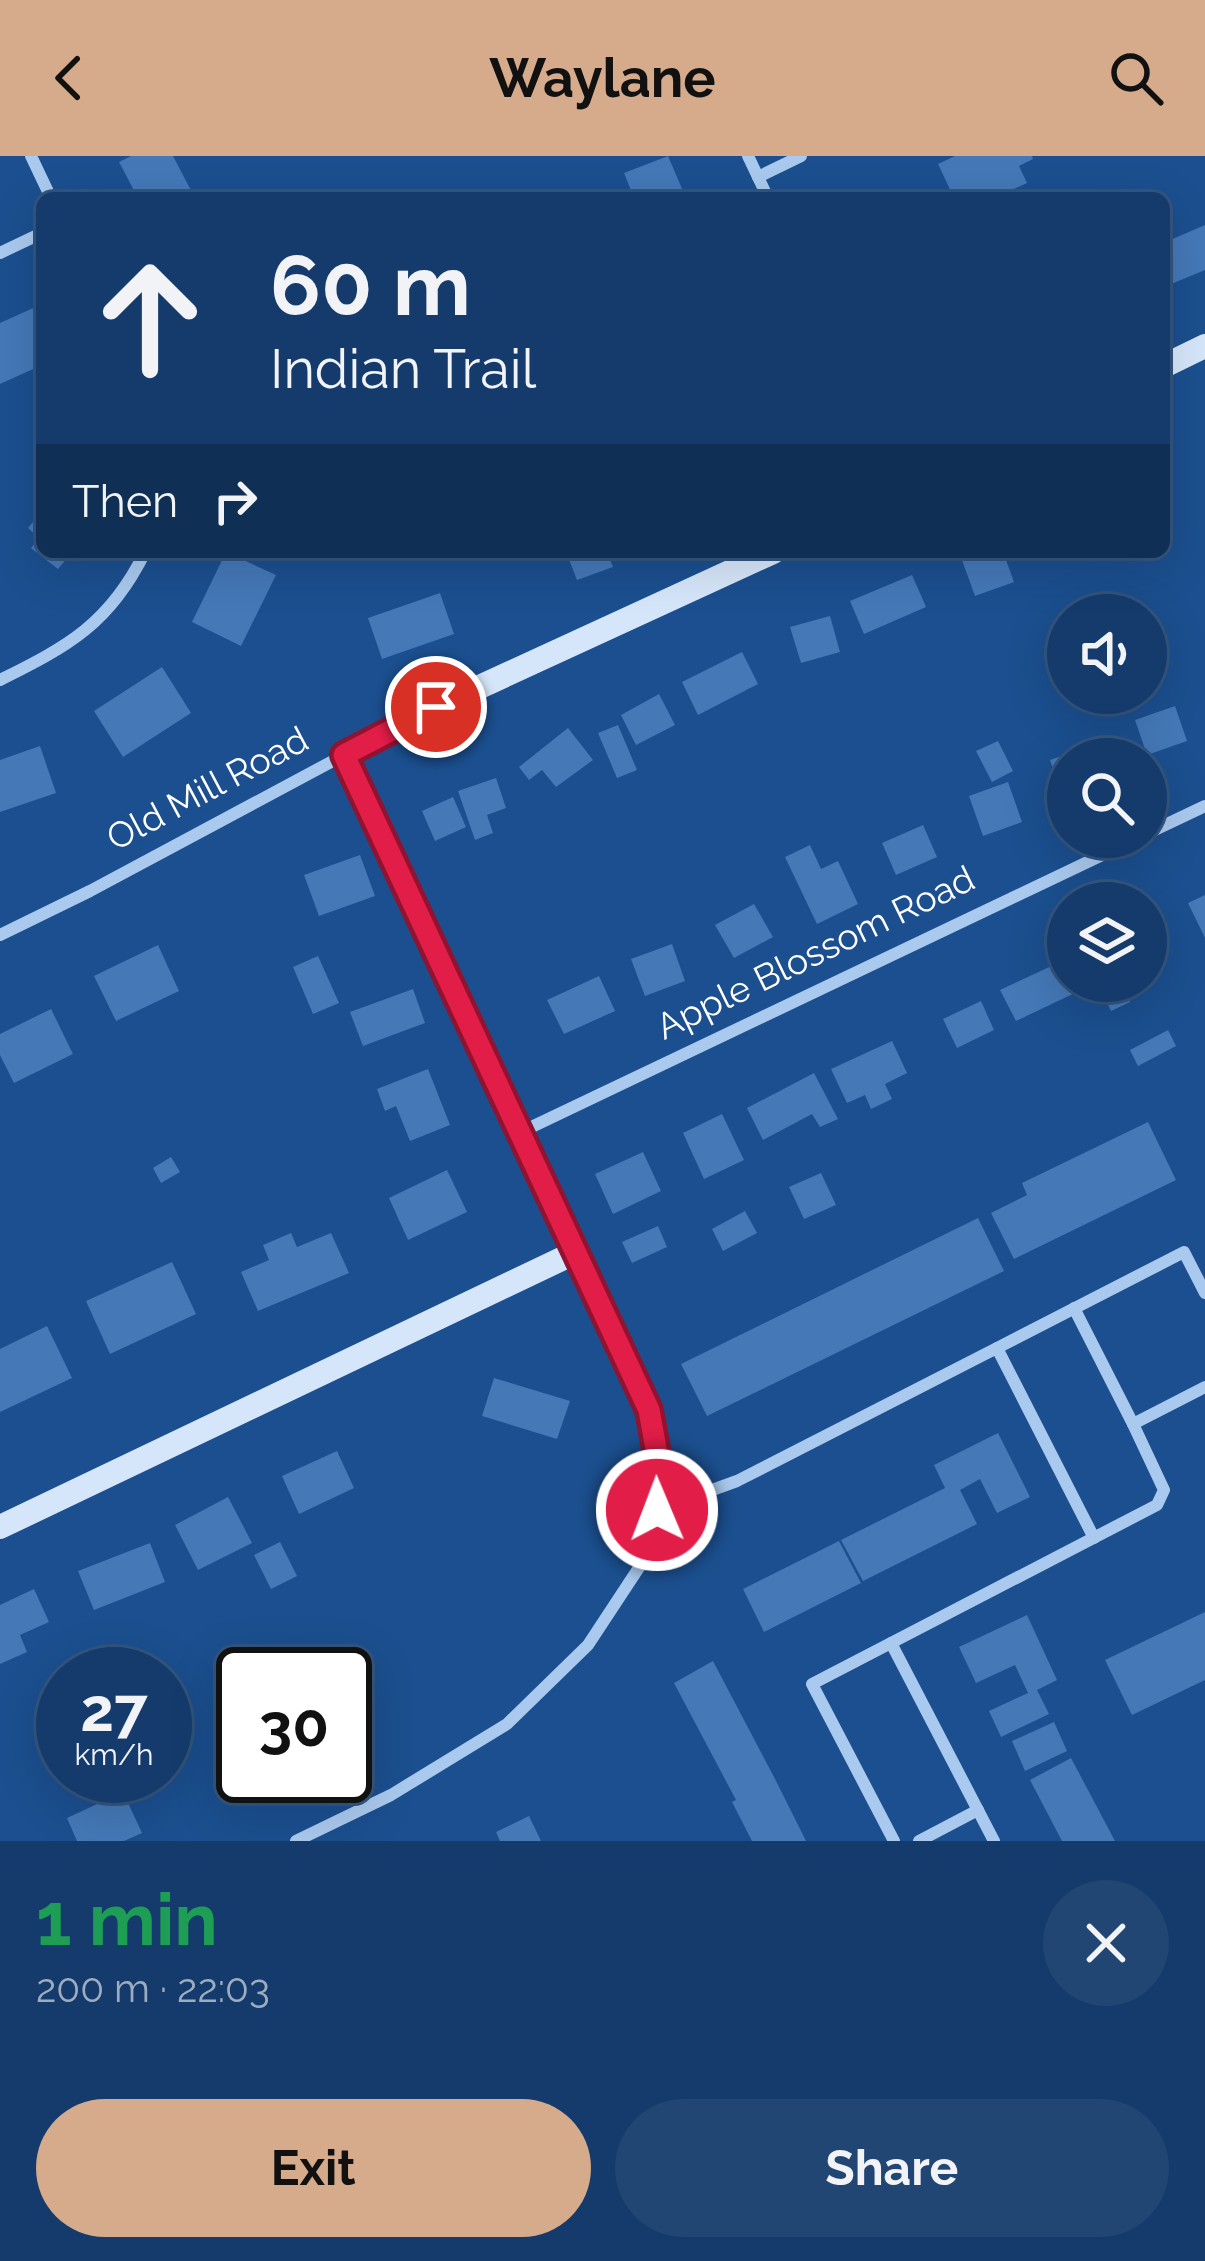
<!DOCTYPE html>
<html lang="en">
<head>
<meta charset="utf-8">
<style>
  body { margin:0; font-family:Raleway,sans-serif; background:#214673; color:#f1f3f6; height:100vh; display:flex; flex-direction:column; font-size:45px; white-space:nowrap }
  * { box-sizing:border-box; margin:0 }
  p { font-size:39px; color:#9dadc1 }
  .icon { flex:none; width:66px; height:66px; fill:none; stroke:currentColor; stroke-width:2; stroke-linecap:round; stroke-linejoin:round }
  .map { position:relative; height:1685px; overflow:hidden }
  .side { display:flex; flex-direction:column; background:#143b6b; flex:1 }
  .side>* { flex:none }
  .top-card { position:absolute; left:36px; top:36px; width:1134px; height:366px; border-radius:18px; box-shadow:0 12px 48px #0002,0 0 0 3px #33557e; background:#143b6b; color:#f1f3f6; overflow:hidden }
  .controls { position:absolute; left:1047px; top:438px; display:grid; gap:24px }
  .controls a { display:grid; place-items:center; width:120px; height:120px; border-radius:50%; background:#143b6b; box-shadow:0 12px 48px #0002,0 0 0 3px #33557e; font-size:60px }
  .speed { position:absolute; left:36px; top:1491px; display:flex; gap:24px; font-size:60px; font-weight:700; text-align:center }
  .speed>* { display:grid; place-content:center; width:156px; height:156px; border-radius:50%; background:#143b6b; box-shadow:0 12px 48px #0002,0 0 0 3px #33557e; line-height:1 }
  .speed small { font-size:30px; font-weight:400 }
  .speed .limit { border:6px solid #111; border-radius:18px; background:#fff; color:#111 }
  .pin { position:absolute; display:grid; place-items:center; width:102px; height:102px; color:#fff; margin:-51px; border:6px solid #fff; border-radius:50%; box-shadow:0 3px 12px #0007 }
  .me { position:absolute; width:132px; margin:-66px; rotate:359deg; stroke-linejoin:round; filter:drop-shadow(0 0 9px #0008) }
  .turn { display:flex; align-items:center; gap:42px; height:252px; padding:0 36px; font-size:54px }
  .turn .icon { width:156px; height:156px; stroke-width:2.5 }
  .turn b { display:block; font-size:84px; line-height:102px }
  .then { display:flex; align-items:center; height:114px; padding:0 36px; background:#0003; gap:24px; font-size:45px }
  .round { display:grid; place-items:center; flex:none; width:126px; height:126px; border-radius:63px; background:#214673 }
  .head { display:flex; align-items:center; justify-content:space-between; height:204px; padding:0 36px }
  h1 { font-size:72px; font-weight:700; line-height:90px; color:#1e9e55 }
  .button { display:flex; gap:24px; margin-top:auto; padding:24px 36px }
  .button a { flex:1; height:138px; border-radius:72px; background:#d6ab8b; color:#111; font-size:48px; font-weight:700; line-height:138px; text-align:center }
  .button a+a { background:#214673; color:#f1f3f6 }
  header { display:flex; justify-content:space-between; align-items:center; height:156px; padding:0 36px; background:#d6ab8b; color:#111; font-size:54px; font-weight:700 }
  .map>svg:first-child { display:block }
</style>
</head>
<body>
<header><svg class="icon" aria-label="back" viewBox="0 0 24 24"><path d="M15 5l-7 7 7 7"/></svg>Waylane<svg class="icon" aria-label="search" viewBox="0 0 24 24"><circle cx="10" cy="10" r="6"/><path d="M15 15l6 6"/></svg></header>
<div class="map">
<svg width="1205" height="1685" viewBox="0 0 1205 1685">
  <rect width="100%" height="100%" fill="#1b4f8f"/>
  <g fill="#4478b7">
    <path d="M131,0H173L195,42H138L119,6Z"/>
    <path d="M668,0L686,42H634L624,17Z"/>
    <path d="M955,0H1032L1033,3L1019,10L1027,27L994,42H985L983,36L969,42H954L938,8Z"/>
    <path d="M1205,69V114L1164,131V74L1168,85Z"/>
    <path d="M40,149L42,209L0,228V167Z"/>
    <path d="M42,355V396H72L58,413L31,392L39,382L28,372Z"/>
    <path d="M226,396L276,419L241,490L192,466Z"/>
    <path d="M566,396H607L613,411L577,424Z"/>
    <path d="M959,396H1003L1014,426L975,440Z"/>
    <path d="M912,419L926,451L864,478L850,445Z"/>
    <path d="M440,437L454,478L382,503L368,462Z"/>
    <path d="M830,460L840,496L801,507L790,471Z"/>
    <path d="M742,496L758,528L698,559L682,526Z"/>
    <path d="M162,511L191,557L123,601L94,555Z"/>
    <path d="M659,538L675,569L636,589L621,559Z"/>
    <path d="M1175,550L1187,585L1147,599L1135,564Z"/>
    <path d="M618,569L637,614L617,622L598,577Z"/>
    <path d="M568,572L593,604L556,631L542,614L529,624L519,611Z"/>
    <path d="M1110,583L1116,603H1068V636L1062,638L1050,604Z"/>
    <path d="M998,585L1013,615L992,626L976,595Z"/>
    <path d="M40,590L56,637L0,656V604Z"/>
    <path d="M496,622L506,652L487,659L493,677L475,684L458,635Z"/>
    <path d="M1008,626L1022,666L983,680L969,640Z"/>
    <path d="M453,641L466,671L435,685L422,655Z"/>
    <path d="M923,669L937,701L896,719L882,687Z"/>
    <path d="M810,689L821,713L838,705L858,748L817,768L785,701Z"/>
    <path d="M360,699L375,740L319,760L304,719Z"/>
    <path d="M1205,739V782L1188,747Z"/>
    <path d="M754,748L773,781L734,802L715,769Z"/>
    <path d="M672,788L685,825L645,840L631,803Z"/>
    <path d="M158,789L179,835L116,865L94,820Z"/>
    <path d="M318,800L339,847L313,858L293,811Z"/>
    <path d="M1062,805L1068,825L1077,836L1016,865L1000,834Z"/>
    <path d="M599,820L615,855L564,878L547,844Z"/>
    <path d="M1097,825H1121L1130,846L1111,855Z"/>
    <path d="M413,833L425,867L363,890L350,856Z"/>
    <path d="M981,845L994,874L957,892L943,863Z"/>
    <path d="M51,853L73,898L14,927L0,899V878Z"/>
    <path d="M1168,874L1176,890L1138,910L1130,894Z"/>
    <path d="M892,885L907,917L885,928L892,943L871,953L865,939L847,947L831,913Z"/>
    <path d="M428,913L450,969L410,985L396,950L385,955L377,933Z"/>
    <path d="M814,917L838,963L820,971L812,958L763,984L747,952Z"/>
    <path d="M722,958L744,1004L704,1023L683,977Z"/>
    <path d="M1148,966L1176,1024L1014,1103L991,1057L1027,1039L1022,1027Z"/>
    <path d="M643,996L661,1035L613,1058L595,1018Z"/>
    <path d="M171,1001L180,1016L161,1027L153,1012Z"/>
    <path d="M447,1014L467,1056L408,1084L389,1042Z"/>
    <path d="M821,1017L836,1049L804,1063L789,1031Z"/>
    <path d="M745,1055L757,1077L723,1095L712,1073Z"/>
    <path d="M978,1062L1004,1115L707,1260L681,1208Z"/>
    <path d="M658,1070L667,1091L632,1107L622,1086Z"/>
    <path d="M291,1077L297,1091L331,1077L349,1117L258,1155L241,1116L269,1104L263,1089Z"/>
    <path d="M172,1106L196,1158L110,1198L86,1145Z"/>
    <path d="M47,1170L72,1222L0,1256V1193Z"/>
    <path d="M494,1222L570,1245L557,1283L482,1260Z"/>
    <path d="M998,1277L1030,1341L997,1357L980,1323L960,1334L977,1368L863,1425L841,1384L945,1332L934,1309Z"/>
    <path d="M337,1295L354,1332L299,1358L282,1320Z"/>
    <path d="M228,1341L252,1387L198,1414L175,1369Z"/>
    <path d="M839,1385L861,1427L764,1476L743,1433Z"/>
    <path d="M280,1386L297,1420L271,1433L254,1399Z"/>
    <path d="M150,1387L165,1426L94,1454L78,1415Z"/>
    <path d="M34,1433L49,1466L20,1479L27,1496L0,1508V1449Z"/>
    <path d="M1205,1456V1524L1132,1559L1105,1504Z"/>
    <path d="M1027,1459L1057,1524L1037,1534L1049,1558L1001,1581L989,1555L1028,1537L1015,1509L976,1527L959,1491Z"/>
    <path d="M713,1505L774,1621L806,1685H752L732,1646L736,1644L674,1527Z"/>
    <path d="M1054,1566L1067,1595L1025,1615L1012,1585Z"/>
    <path d="M1071,1602L1115,1685H1062L1030,1624Z"/>
    <path d="M123,1636L142,1677L124,1685H77L67,1662Z"/>
    <path d="M529,1660L541,1685H500L496,1676Z"/>
  </g>
  <g fill="none" stroke-linecap="round" stroke-linejoin="round">
    <g stroke="#a9c9ee" stroke-width="12">
      <path d="M31,0L51,42"/>
      <path d="M748,0L768,42"/>
      <path d="M758,21L801,0"/>
      <path d="M0,97L42,77"/>
      <path d="M0,524C69,490 110,467 145,396"/>
      <path d="M1146,678L1205,650"/>
      <path d="M0,779L90,735L344,599"/>
      <path d="M521,976L1140,681"/>
      <path d="M1074,1152L1133,1268"/>
      <path d="M997,1192L1184,1096L1205,1137"/>
      <path d="M657,1354L737,1325L997,1192L1094,1382"/>
      <path d="M891,1487L812,1528L894,1685"/>
      <path d="M296,1685L391,1639L507,1568L588,1489L642,1407L657,1354V1298L649,1254L574,1097"/>
      <path d="M919,1685L978,1654"/>
      <path d="M994,1685L891,1487L1157,1349L1164,1334L1133,1268L1205,1231"/>
    </g>
    <g stroke="#d6e6fa" stroke-width="24">
      <path d="M1164,210L1205,190"/>
      <path d="M0,1371L574,1097L344,599L436,551L773,396"/>
    </g>
  </g>
  <g fill="none" stroke-linecap="round" stroke-linejoin="round">
    <g stroke="#92132f" stroke-width="30">
      <path id="route" d="M436,551L344,599L649,1254L657,1298V1354"/>
    </g>
    <use href="#route" stroke="#e11d48" stroke-width="21"/>
  </g>
  <g text-anchor="middle" dominant-baseline="central" stroke-width="12" stroke-linejoin="round" paint-order="stroke">
    <g font-size="36" fill="#fff" stroke="#1b4f8f">
      <text transform="translate(207 632) rotate(-28)">Old Mill Road</text>
      <text transform="translate(815 796) rotate(-26)">Apple Blossom Road</text>
    </g>
  </g>
</svg>
<div class="controls">
<a><svg class="icon" aria-label="sound" viewBox="0 0 24 24"><path d="M4 9h4l5-4v14l-5-4H4zM17 9q2 3 0 6"/></svg></a>
<a><svg class="icon" aria-label="search" viewBox="0 0 24 24"><circle cx="10" cy="10" r="6"/><path d="M15 15l6 6"/></svg></a>
<a><svg class="icon" aria-label="layers" viewBox="0 0 24 24"><path d="M12 4l9 5-9 5-9-5zM3 14l9 5 9-5"/></svg></a>
</div>
<div class="speed"><div>27<small>km/h</small></div><div class="limit">30</div></div>
<div class="pin" style="left:436px;top:551px;background:#d93025"><svg class="icon" aria-label="arrive" viewBox="0 0 24 24"><path d="M6 21V4h12l-3 4 3 4H6"/></svg></div>
<svg class="me" style="left:657px;top:1354px" viewBox="-20 -20 40 40"><circle r="17" fill="#e11d48" stroke="#fff" stroke-width="3"/><path d="M0-11L8 9 0 5-8 9z" fill="#fff"/></svg>
<div class="top-card">
<div class="turn"><svg class="icon" aria-label="ahead" viewBox="0 0 24 24"><path d="M12 20V5M6 11l6-6 6 6"/></svg><div><b>60 m</b>Indian Trail</div></div>
<div class="then">Then<svg class="icon" aria-label="right" viewBox="0 0 24 24"><path d="M7 20v-9h11M14 6l5 5-5 5"/></svg></div>
</div>
</div>
<section class="side">
<div class="head"><div><h1>1 min</h1><p>200 m · 22:03</p></div><a class="round"><svg class="icon" aria-label="close" viewBox="0 0 24 24"><path d="M6 6l12 12M18 6L6 18"/></svg></a></div>
<div class="button"><a>Exit</a><a>Share</a></div>
</section>
</body>
</html>
